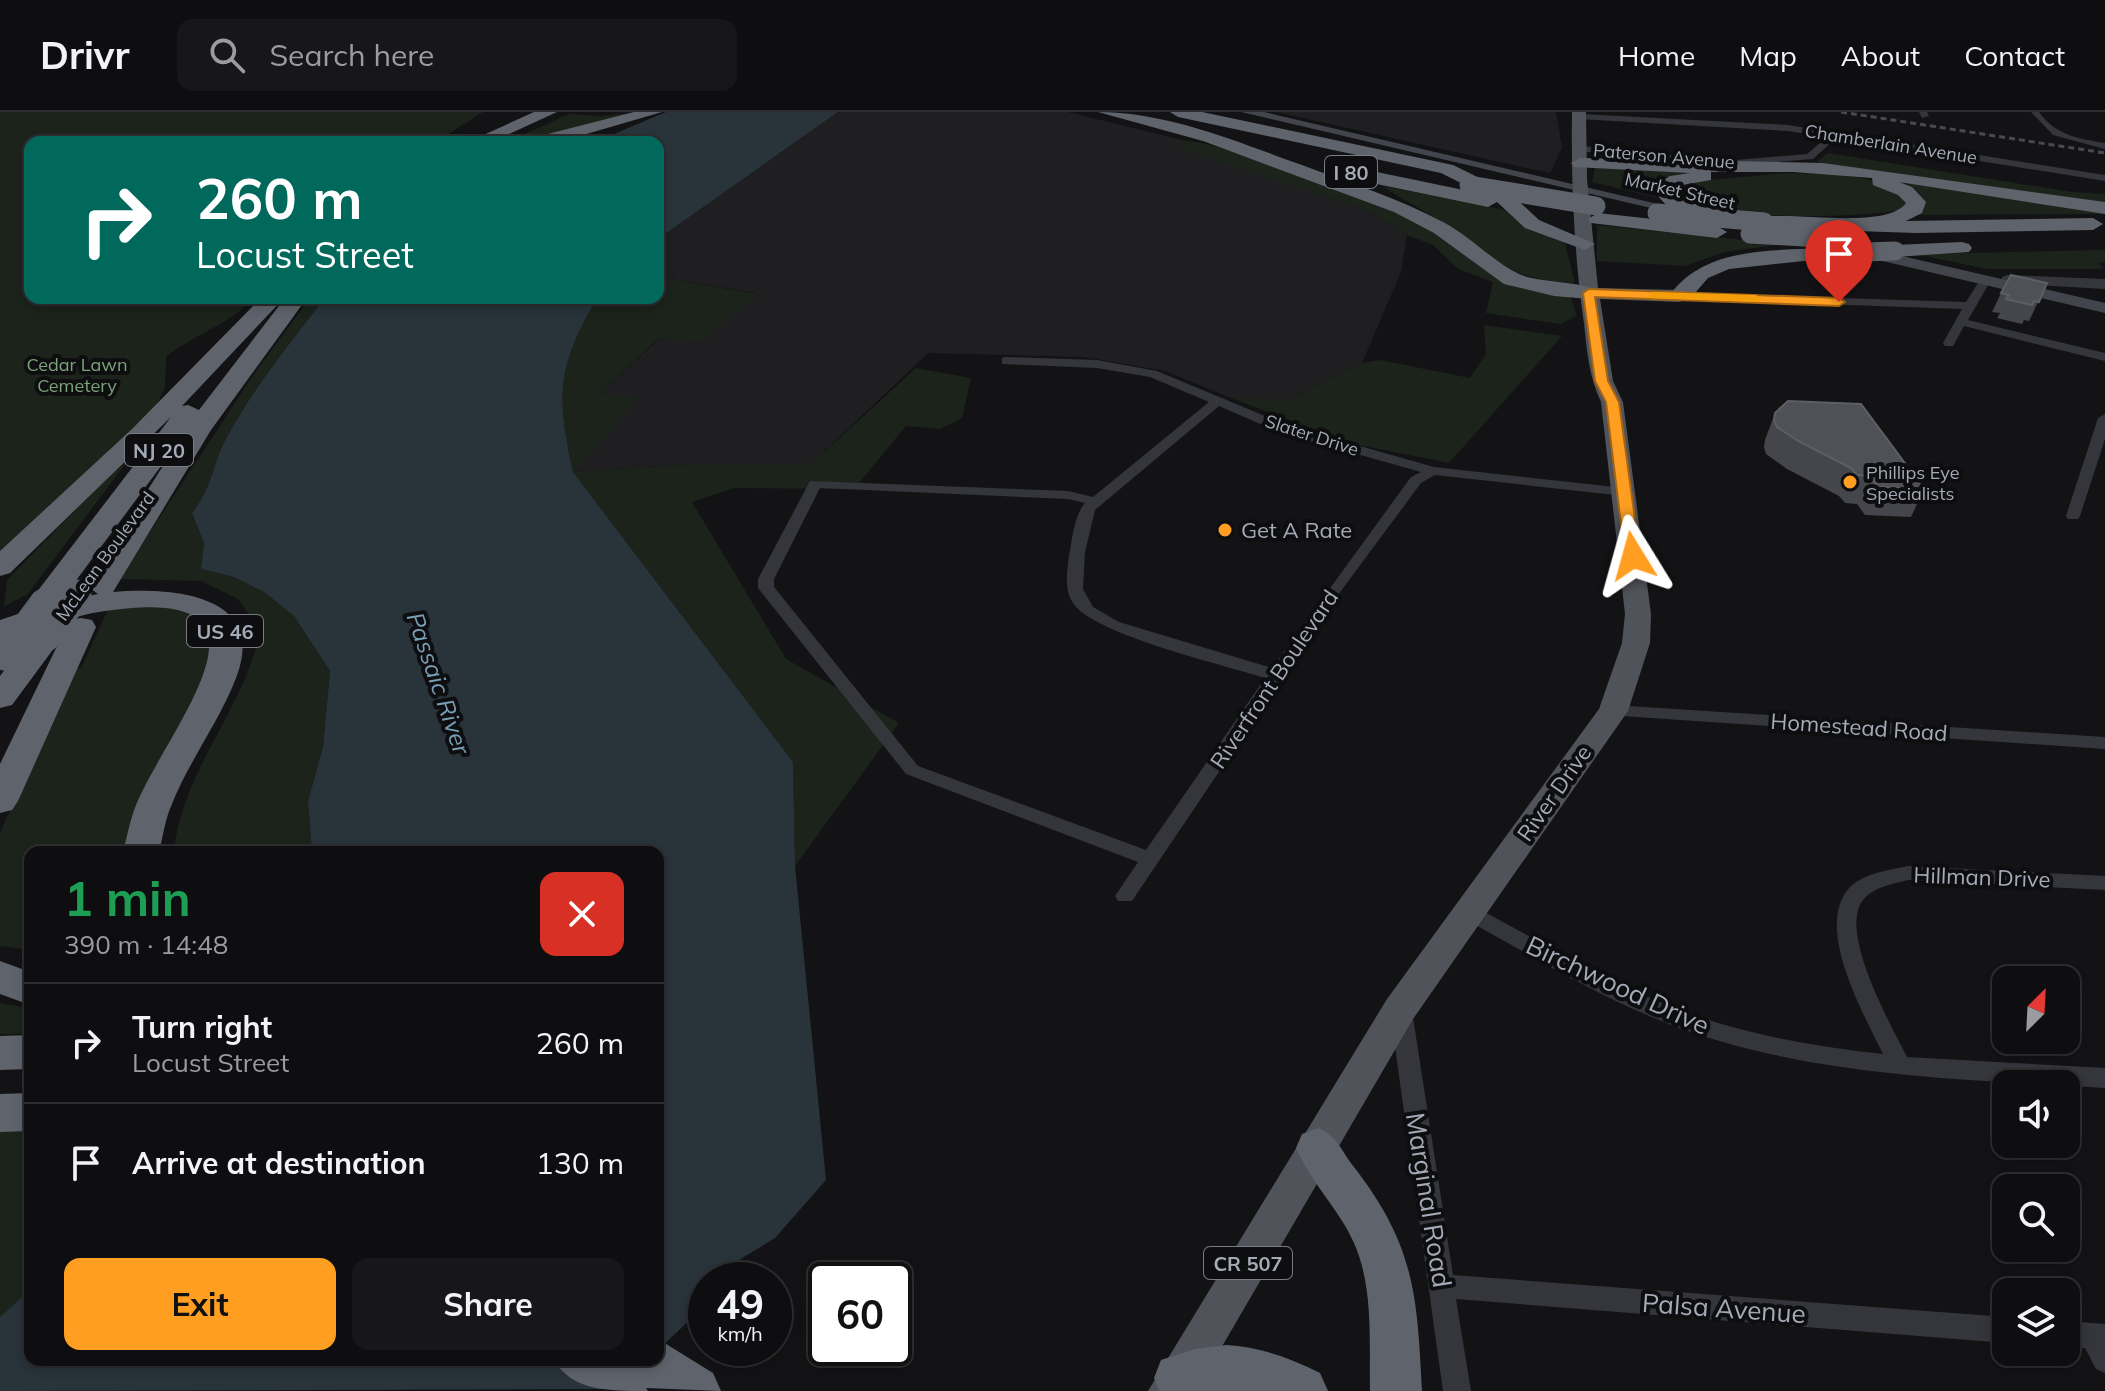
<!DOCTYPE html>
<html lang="en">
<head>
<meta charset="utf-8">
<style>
  body { margin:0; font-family:Mulish,sans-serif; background:#171719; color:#f1f3f6; height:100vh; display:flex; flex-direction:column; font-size:30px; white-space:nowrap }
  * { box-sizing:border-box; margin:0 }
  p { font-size:26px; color:#9b9c9f }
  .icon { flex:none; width:44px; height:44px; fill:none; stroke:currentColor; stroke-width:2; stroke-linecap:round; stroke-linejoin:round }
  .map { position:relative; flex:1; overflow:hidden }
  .side { position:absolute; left:24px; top:734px; width:640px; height:520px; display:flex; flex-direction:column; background:#0e0e10; border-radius:16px; box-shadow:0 4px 12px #0003,0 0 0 2px #2e2e30 }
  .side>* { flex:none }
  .banner { position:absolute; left:24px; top:24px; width:640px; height:168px; border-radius:16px; box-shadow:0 4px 12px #0003,0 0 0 2px #2e2e30; background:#00695c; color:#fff; overflow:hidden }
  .needle { width:52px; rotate:24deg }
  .controls { position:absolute; left:1992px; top:854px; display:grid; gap:16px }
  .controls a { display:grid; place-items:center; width:88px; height:88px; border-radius:16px; background:#0e0e10; box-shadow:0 4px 12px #0003,0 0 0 2px #2e2e30; font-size:40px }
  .speed { position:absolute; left:688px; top:1150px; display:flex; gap:16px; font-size:40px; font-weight:700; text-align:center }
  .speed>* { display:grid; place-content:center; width:104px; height:104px; border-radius:50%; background:#0e0e10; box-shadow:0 4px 12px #0003,0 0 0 2px #2e2e30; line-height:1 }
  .speed small { font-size:20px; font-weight:400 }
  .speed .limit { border:4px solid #111; border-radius:12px; background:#fff; color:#111 }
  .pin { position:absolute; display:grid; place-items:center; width:68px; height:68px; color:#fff; margin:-82px -34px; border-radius:50% 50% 50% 0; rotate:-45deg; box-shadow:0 0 8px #0007 }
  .pin .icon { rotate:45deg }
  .me { position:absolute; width:88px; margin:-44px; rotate:352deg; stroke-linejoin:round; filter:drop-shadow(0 0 6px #0008) }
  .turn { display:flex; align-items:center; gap:28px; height:168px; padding:0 40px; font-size:36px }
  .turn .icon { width:104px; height:104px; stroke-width:2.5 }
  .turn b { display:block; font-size:56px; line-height:68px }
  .round { display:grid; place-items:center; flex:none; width:84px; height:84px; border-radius:16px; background:#171719 }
  .summary { display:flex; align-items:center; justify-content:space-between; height:136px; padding:0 40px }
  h1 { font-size:48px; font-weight:700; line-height:60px; color:#1e9e55 }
  .primary-button { display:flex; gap:16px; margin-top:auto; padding:16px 40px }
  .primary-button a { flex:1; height:92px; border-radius:16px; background:#ff9e21; color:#111; font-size:32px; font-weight:700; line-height:92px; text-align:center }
  .primary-button a+a { background:#171719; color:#f1f3f6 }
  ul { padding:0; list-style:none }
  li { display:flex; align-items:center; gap:24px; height:120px; padding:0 40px; border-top:2px solid #2e2e30 }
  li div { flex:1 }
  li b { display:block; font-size:30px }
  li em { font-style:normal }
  header { display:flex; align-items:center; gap:48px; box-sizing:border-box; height:112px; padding:0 40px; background:#0e0e10; border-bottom:2px solid #2e2e30 }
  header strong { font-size:38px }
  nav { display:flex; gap:44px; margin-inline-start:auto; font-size:28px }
  .search { width:560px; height:72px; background:#171719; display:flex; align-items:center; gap:20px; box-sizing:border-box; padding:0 28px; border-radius:16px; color:#9b9c9f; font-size:30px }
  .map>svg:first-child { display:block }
</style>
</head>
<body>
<header>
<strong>Drivr</strong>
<div class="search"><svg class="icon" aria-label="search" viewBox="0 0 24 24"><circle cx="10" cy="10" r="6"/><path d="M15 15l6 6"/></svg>Search here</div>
<nav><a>Home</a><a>Map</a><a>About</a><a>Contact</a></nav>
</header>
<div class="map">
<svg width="2105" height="1279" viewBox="0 0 2105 1279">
  <rect width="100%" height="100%" fill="#131315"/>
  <g fill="#1f1f22">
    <path d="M838,0H1068L1182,28V37L1371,100L1407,123L1401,160L1362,251L1292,287L1231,286L1165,259L1085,245L928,241L811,352H688L573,360L639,285L598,283L659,227L702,230L756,181L658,165V127Z"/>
    <path d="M1276,0H1556L1562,36L1550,61Z"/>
  </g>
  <g fill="#1b231b">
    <path d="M0,0H483L436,30H30V186H254C229,213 194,222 166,245L165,275L155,297L0,439Z"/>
    <path d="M637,0L525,30H507L569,2L602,4Z"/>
    <path d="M1182,28L1208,32L1375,87L1408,102L1497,162L1570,184L1577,204L1560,212L1486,201L1493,170L1458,157L1433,133L1407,123L1371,100L1181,37Z"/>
    <path d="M1828,41L2072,80L2105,82V92L1816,50Z"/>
    <path d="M1595,56L1704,59L1662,66L1653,80L1658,86L1592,70Z"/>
    <path d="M1786,61C1828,62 1875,60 1908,87L1901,98C1851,107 1719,108 1675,87L1673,77L1688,70Z"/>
    <path d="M1862,61L2105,102L1913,103L1923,99L1922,88Z"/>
    <path d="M1382,74L1505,98L1564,127L1575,171C1510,169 1492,145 1441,110C1422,97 1401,87 1382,74Z"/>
    <path d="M1597,113L1783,132L1725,140L1685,154L1597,149Z"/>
    <path d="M2105,138V150L2098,151L2105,156L2096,157H1986L1916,142Z"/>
    <path d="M658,165L758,182L702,230L658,227L599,282L640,285L574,360L688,352H811L916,256L971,266L962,306L940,317L906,314L854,377L734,376L692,390L786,547L899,611L795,754L793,650L573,360C556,283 557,255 597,186H658Z"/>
    <path d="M310,186H325C290,231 255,274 228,323C212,351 214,373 192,401L204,431L201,457L234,465L264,480L294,504L330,559L323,635L308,689L312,740H174C181,659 245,597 260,519L238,487L201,469L119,467L256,259Z"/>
    <path d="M1484,213L1562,224L1449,351L1349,331L1231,286L1292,287L1362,251L1380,248L1470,266L1486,242Z"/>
    <path d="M141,331L28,482L4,494L7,468Z"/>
    <path d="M110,493L186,495L215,520L202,573L125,740H30V838L0,834V721L73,557L81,556Z"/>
    <path d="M0,891L30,896V922H0Z"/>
    <path d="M30,1015V1178L0,1205V1018Z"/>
  </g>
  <g fill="#28343a">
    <path d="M666,0H838L658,127V30H595Z"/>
    <path d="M325,186H597C557,255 556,283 573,360L793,650L795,754L826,1068L775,1126L695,1175L694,1204L658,1238V740H312L308,689L323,635L330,559L294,504L264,480L234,465L201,457L204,431L192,401C214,373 212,351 228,323C255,274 290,231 325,186Z"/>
    <path d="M30,1178V1248H576L618,1277L0,1279V1205Z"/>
  </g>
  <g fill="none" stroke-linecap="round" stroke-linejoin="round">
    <g fill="#34363b" fill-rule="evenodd">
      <path d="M1919,0H1927L1929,4L1922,6Z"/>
      <path d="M2031,0H2039C2055,23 2079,27 2105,31V37L2053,23Z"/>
      <path d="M1581,2L1788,13L2105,63V69L1836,26L1813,47L1738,53L1733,50L1735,48L1807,42L1827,25L1788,19L1578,7Z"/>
      <path d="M1581,34L1709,47L1714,50L1709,53L1578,39V35Z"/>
      <path d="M1985,165L1991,168L1968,208L2105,241V249L1964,214L1953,234H1945L1943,231L1962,197L1680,187L1674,184L1680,181L1966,190L1981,166Z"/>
      <path d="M1006,245L1097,248L1157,259L1289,314L1434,355L1624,376L1631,380L1624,384L1435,363L1421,371L1338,483L1132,789H1118L1115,784L1138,750L906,662L758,476V467L810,369L1068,379L1093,385L1209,290L1150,265L1097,256L1002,252V246ZM1219,294L1279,320L1421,360L1411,365L1272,556L1119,510L1093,495L1083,477L1085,440L1095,398ZM820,376L1068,387L1085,391C1074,404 1072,428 1069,444C1067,459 1064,478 1073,491C1094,523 1225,553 1265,566L1146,738L918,654L774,475V467Z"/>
      <path d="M2105,302V327L2080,404L2078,407H2068L2066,404L2098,306Z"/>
      <path d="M1613,593L2105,625V637L1607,603L1604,599Z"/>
      <path d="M1908,754L2105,764V778L1908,768C1893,772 1873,775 1863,788C1838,820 1891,913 1907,945L2105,956V976C1961,967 1812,965 1674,914C1600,886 1532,844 1463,806L1460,801L1463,796H1477C1547,833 1616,875 1691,902C1753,924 1818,935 1883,942C1864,902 1813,815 1850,775C1864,761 1890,758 1908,754Z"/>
      <path d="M1401,890L1409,893L1412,899L1453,1163L2006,1205V1231L1456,1187L1471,1279H1443L1390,899L1393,893Z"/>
      <path d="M2066,1209L2105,1212V1261L2096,1257L2085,1236L2066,1235Z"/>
    </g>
    <path fill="#34363b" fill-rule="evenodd" d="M2007,163L2105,167V177L2002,171V165Z"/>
    <g fill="#42454b" fill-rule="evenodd">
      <path d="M1241,0H1264L1692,100L1685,104Z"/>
      <path d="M1863,135L2105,191V201L1857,143L1855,140Z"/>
    </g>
    <path fill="#50535a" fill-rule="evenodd" d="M1572,0H1586L1587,67L1598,176L1680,178L1690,184L1680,190L1600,187L1613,269L1623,290L1651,502L1650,531L1628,599L1413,907L1196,1279H1148L1387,887L1599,597L1622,531L1625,502L1601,290C1589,265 1587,239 1584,212C1574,141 1571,71 1572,0Z"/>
    <g fill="#5f646c" fill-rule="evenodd">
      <path d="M534,0H557L492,30H468Z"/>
      <path d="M634,0H662L559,30H529L532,26Z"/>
      <path d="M1098,0C1168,0 1237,30 1302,53C1350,71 1398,86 1443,110C1470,124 1492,149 1519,162C1537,171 1590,169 1600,181L1589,187L1554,184L1504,172L1434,121L1394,100L1203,29Z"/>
      <path d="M1170,0H1202L1453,53L1510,81L1539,108L1595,132L1585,138L1525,116L1497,90L1488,95L1367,70L1358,64L1367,58L1483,82L1441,61L1178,5Z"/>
      <path d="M1580,46L1823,51L2105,90V102L1899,70L1912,75L1926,90L1922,101L1906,109L2093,106L2103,112L2093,118L1917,121L1764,116L1757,114L1754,110L1757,106C1790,98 1885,119 1906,91L1898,83L1873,73L1872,66L1793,60H1711V68L1682,73L1674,78L1682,87L1731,105L1734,109L1724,115L1668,95L1656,82L1657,72L1670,64L1690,61L1574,55L1571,51Z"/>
      <path d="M1598,101L1717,114L1727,120L1717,126L1591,111L1588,107Z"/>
      <path d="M1962,130L1969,132L1972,136L1969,140L1895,145L1885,139L1895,133Z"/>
      <path d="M1834,135L1844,141L1841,145L1729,157L1708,166L1688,189H1672L1669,184C1706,132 1777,140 1834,135Z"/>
      <path d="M261,186H284L182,294L188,293L199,298L285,186H301L304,190L211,318L113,480C169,475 269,481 236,566C219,610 189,649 172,692C165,707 163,725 159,740H123C127,725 130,708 136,693C170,612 298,470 105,499C68,504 36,519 0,528V508L33,497L29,491L33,485L171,305L10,461L0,464V439L132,317ZM173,338L87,474L98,482L60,490Z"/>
      <path d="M81,506L92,508L96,515L18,689L12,698L0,701V652L60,528L12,593L0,596V564L35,518H57L61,525L70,508Z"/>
      <path d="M0,849L30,860V893L0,882Z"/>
      <path d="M30,923V957L0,958V924Z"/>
      <path d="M30,981V1019L0,1020V982Z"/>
      <path d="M1318,1016C1338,1024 1341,1039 1354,1055C1415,1134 1417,1183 1422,1279H1370C1369,1231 1374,1176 1354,1131C1339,1097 1311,1071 1296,1036L1302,1022Z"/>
      <path d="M658,1227L713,1261L721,1279L646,1276L648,1279C608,1279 572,1279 554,1248H658Z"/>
      <path d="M1226,1233C1260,1235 1290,1246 1320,1261L1328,1279H1159L1154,1266L1161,1248L1195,1237Z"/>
    </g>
    <path stroke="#474a50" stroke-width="3" stroke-dasharray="6 4" stroke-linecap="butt" d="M1841,0L2105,41"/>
    <g stroke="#5f646c" stroke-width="19">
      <path d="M1469,73L1596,94"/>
      <path d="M1657,101L1764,110"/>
      <path d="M1750,122L1838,127"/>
      <path d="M1834,141L1895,139"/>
    </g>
    <g stroke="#5f646c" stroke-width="29">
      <path d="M46,525L77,482"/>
      <path d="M5,544L44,491"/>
    </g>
  </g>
  <g fill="#44464b">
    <path d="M2047,171L2029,209L2024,208L2022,212L1997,206L2000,201L1992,200L2001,181Z"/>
    <path d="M1775,301L1924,377L1911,405L1865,403L1857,392L1845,391L1839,384L1787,357L1766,342L1764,335L1765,328Z"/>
  </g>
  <g fill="#4f5157" stroke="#5c5f66" stroke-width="2">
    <path d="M2011,163L2047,171L2039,190L2034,189L2032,193L2006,187L2009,183L2001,181Z"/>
    <path d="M1788,289L1861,292L1924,377L1878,375L1870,364L1857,363L1851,356L1798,329L1777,315L1774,308L1775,301Z"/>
  </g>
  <path fill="#ff9e21" stroke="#a66715" stroke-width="2" d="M1589,177L1839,186L1845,190L1839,194L1595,185L1608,269L1619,290L1640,444L1633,449L1625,444L1606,290L1595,269L1583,181Z"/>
  <path fill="#f59e0b" d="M1652,180L1756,183L1762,187L1756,190L1648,186Z"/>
  <g fill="#ff9e21" stroke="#0e0e10" stroke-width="3">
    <circle cx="1850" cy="370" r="8"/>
    <circle cx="1225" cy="418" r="8"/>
  </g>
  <g text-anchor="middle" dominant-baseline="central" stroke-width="8" stroke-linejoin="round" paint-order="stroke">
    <g font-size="18" fill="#a4abb7" stroke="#0e0e10">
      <text transform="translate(1891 32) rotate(9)">Chamberlain Avenue</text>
      <text transform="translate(1664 44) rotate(5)">Paterson Avenue</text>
      <text transform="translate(1680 79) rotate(13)">Market Street</text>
      <text transform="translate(1312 323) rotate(18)">Slater Drive</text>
      <text transform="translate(105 444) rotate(-54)">McLean Boulevard</text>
    </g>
    <g font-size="18" fill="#7aa479" stroke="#0e0e10">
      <text x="77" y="252">Cedar Lawn<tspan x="77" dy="21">Cemetery</tspan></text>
    </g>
    <g font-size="18" fill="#a4abb7" stroke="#0e0e10" text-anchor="start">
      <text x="1866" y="360">Phillips Eye<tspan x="1866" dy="21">Specialists</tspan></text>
    </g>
    <g fill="#0e0e10" stroke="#777c85" stroke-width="2">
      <rect x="1325" y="44" width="52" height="32" rx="6"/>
      <rect x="125" y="322" width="68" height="32" rx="6"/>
      <rect x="187" y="503" width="76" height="32" rx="6"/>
      <rect x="1204" y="1135" width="88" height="32" rx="6"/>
    </g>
    <g font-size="20" font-weight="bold" fill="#a4abb7">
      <text x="1351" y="60">I 80</text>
      <text x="159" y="338">NJ 20</text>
      <text x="225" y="519">US 46</text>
      <text x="1248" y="1151">CR 507</text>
    </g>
    <g font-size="22" fill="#a4abb7" stroke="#0e0e10" text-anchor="start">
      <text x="1241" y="418">Get A Rate</text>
    </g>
    <g font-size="22" fill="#a4abb7" stroke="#0e0e10">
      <text transform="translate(1274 567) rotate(-56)">Riverfront Boulevard</text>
      <text transform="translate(1859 615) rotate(4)">Homestead Road</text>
      <text transform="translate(1554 681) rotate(-55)">River Drive</text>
      <text transform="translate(1982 765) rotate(2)">Hillman Drive</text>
    </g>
    <g font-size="24" font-style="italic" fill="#779fb5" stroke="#0e0e10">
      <text transform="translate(439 571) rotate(71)">Passaic River</text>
    </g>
    <g font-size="26" fill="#a4abb7" stroke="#0e0e10">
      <text transform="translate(1618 873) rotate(25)">Birchwood Drive</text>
      <text transform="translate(1429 1088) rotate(81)">Marginal Road</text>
      <text transform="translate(1724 1196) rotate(4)">Palsa Avenue</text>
    </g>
  </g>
</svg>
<div class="controls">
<a><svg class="needle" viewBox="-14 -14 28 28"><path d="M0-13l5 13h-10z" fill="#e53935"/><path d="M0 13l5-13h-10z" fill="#9b9c9f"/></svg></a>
<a><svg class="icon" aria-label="sound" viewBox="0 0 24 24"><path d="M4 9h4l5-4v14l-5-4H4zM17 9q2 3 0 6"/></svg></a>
<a><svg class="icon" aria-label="search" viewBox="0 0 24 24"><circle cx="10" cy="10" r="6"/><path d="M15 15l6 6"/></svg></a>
<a><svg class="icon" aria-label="layers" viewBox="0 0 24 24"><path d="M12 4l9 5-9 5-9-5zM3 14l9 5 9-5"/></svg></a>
</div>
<div class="speed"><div>49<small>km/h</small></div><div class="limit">60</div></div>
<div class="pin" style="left:1839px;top:190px;background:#d93025"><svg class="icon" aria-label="arrive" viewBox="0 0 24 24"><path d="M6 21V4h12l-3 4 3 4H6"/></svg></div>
<svg class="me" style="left:1633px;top:444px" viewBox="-20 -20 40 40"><path d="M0-17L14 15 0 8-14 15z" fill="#ff9e21" stroke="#fff" stroke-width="4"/></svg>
<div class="banner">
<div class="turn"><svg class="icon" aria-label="right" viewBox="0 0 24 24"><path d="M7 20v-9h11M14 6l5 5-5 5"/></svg><div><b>260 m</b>Locust Street</div></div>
</div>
<section class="side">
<div class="summary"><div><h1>1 min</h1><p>390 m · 14:48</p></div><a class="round" style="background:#d93025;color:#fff"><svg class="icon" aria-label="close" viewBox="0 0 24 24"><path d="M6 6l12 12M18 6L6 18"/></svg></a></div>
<ul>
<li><svg class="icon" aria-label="right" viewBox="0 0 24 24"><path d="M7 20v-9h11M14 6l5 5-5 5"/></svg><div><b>Turn right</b><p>Locust Street</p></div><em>260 m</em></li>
<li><svg class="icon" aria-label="arrive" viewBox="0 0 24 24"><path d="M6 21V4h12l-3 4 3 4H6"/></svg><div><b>Arrive at destination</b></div><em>130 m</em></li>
</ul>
<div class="primary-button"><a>Exit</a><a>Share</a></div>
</section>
</div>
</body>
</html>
